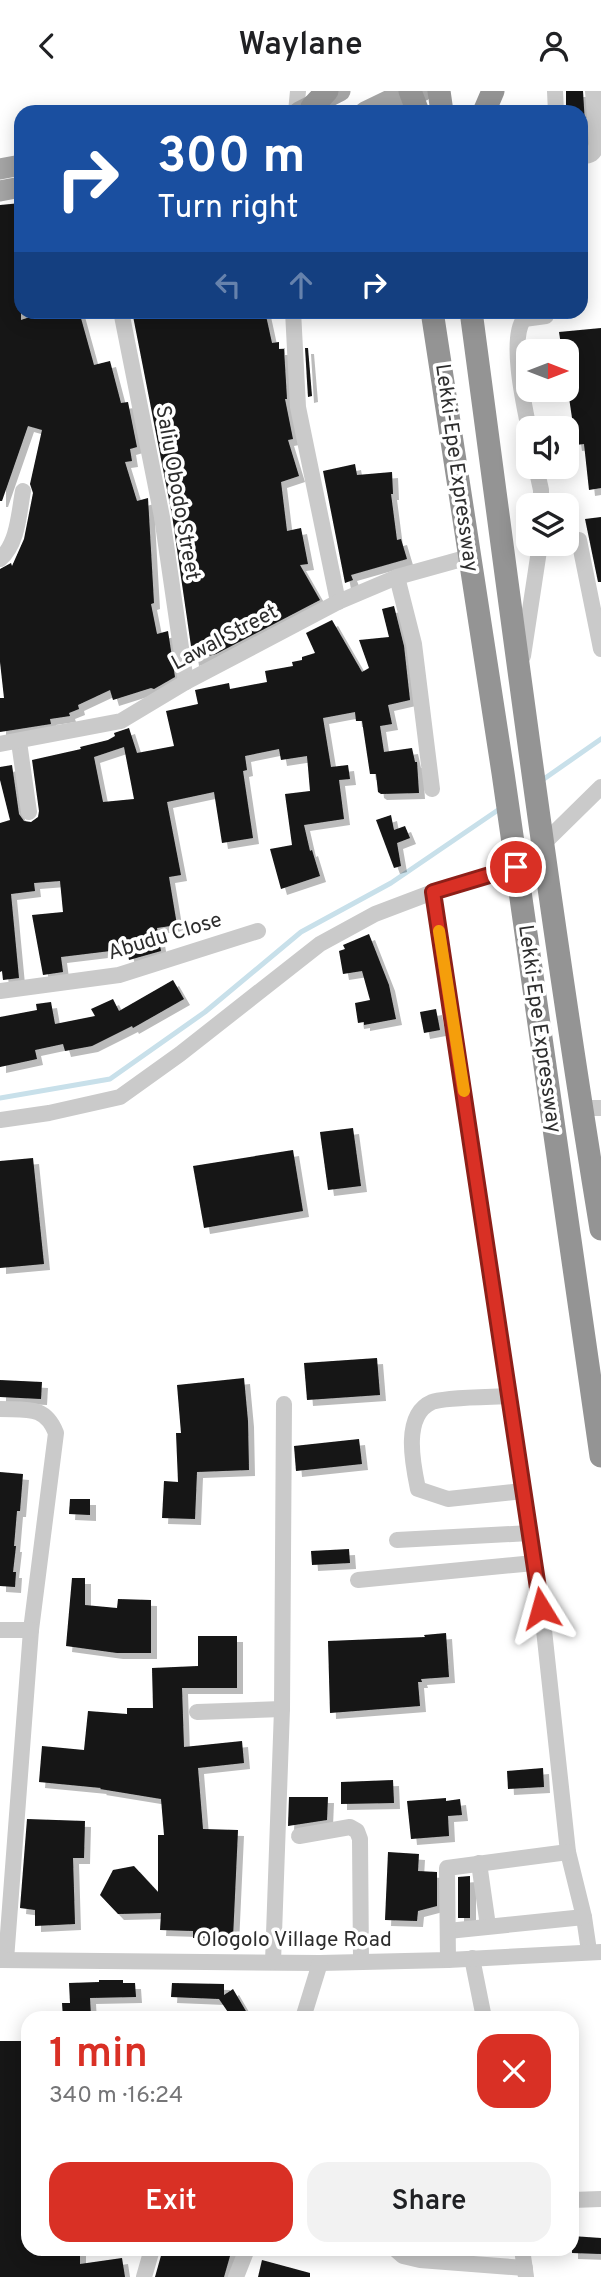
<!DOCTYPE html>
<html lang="en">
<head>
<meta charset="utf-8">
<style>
  body { margin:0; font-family:Overpass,sans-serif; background:#f2f2f2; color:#202124; height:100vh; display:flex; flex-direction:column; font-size:26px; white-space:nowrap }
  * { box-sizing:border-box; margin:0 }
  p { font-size:23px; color:#757577 }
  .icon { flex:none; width:38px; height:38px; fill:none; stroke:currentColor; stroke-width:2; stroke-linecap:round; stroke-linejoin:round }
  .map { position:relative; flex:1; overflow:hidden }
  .details { position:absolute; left:21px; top:1920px; width:558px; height:245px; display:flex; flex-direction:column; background:#fff; border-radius:21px; box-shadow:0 4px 18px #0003 }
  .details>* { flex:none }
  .guide { position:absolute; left:14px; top:14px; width:574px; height:214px; border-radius:21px; box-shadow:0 4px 18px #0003; background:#1a4fa0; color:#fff; overflow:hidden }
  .needle { width:46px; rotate:90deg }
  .controls { position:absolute; left:516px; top:248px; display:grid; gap:14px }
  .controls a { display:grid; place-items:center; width:63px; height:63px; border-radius:14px; background:#fff; box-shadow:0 4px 18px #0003; font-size:35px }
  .pin { position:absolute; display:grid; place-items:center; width:60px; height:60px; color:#fff; margin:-30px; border:4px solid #fff; border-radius:50%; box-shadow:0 2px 7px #0007 }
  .me { position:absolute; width:77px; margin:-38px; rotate:352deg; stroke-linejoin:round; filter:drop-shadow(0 0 5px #0008) }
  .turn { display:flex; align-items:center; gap:24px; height:147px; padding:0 28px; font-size:32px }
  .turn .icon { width:91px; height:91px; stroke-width:2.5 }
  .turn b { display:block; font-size:49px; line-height:60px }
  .lanes { display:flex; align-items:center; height:66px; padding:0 28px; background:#0003; justify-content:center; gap:35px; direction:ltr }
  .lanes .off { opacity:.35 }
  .round { display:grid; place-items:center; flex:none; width:74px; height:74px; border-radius:21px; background:#f2f2f2 }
  .overview { display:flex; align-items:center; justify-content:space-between; height:119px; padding:0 28px }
  h1 { font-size:42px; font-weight:600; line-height:52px; color:#d93025 }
  .action { display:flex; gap:14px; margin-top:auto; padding:14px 28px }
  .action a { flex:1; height:80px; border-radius:21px; background:#d93025; color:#fff; font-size:28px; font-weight:600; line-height:80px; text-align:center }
  .action a+a { background:#f2f2f2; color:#202124 }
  header { display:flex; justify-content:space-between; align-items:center; height:91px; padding:0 28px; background:#fff; font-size:32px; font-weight:600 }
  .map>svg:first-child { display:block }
</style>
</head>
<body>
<header><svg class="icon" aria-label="back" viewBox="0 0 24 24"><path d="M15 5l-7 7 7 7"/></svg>Waylane<svg class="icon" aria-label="person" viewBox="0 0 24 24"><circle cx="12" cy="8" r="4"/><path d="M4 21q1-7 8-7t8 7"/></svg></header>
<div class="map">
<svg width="601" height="2186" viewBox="0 0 601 2186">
  <defs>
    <filter id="shadow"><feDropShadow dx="6" dy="6" stdDeviation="0" flood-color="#0004"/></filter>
  </defs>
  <rect width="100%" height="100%" fill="#fff"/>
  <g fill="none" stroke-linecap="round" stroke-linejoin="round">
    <g stroke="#c8e0ea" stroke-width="5">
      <path d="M541,690L601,648"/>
      <path d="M0,1007L110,988L205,921L301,841L391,792L501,717"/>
    </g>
  </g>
  <g fill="#141414" fill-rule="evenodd" filter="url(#shadow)">
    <path d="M566,0H583L586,50H581V21H566Z"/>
    <path d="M21,112V229L48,220H79L94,274L110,270L121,312L128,311L137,356L130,358L132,370L125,371L137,410L148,407L154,512L151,513L157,543L168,540L175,586L154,598L151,597L113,609L110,599L78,614L79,618L69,622L70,625L50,628L51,633L0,641V607H4L0,571V478L11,472L12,475L24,448L33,402L30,393L42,339L28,335L2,410H0V114Z"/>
    <path d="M132,220H265L272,252L279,251V258H284L287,308H285L293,348L288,349L299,385L281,391L287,440L301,437L308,473L300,474L320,509L216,563L193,569L172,424Z"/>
    <path d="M601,237V397L589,399L584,353L576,354L567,293V261H562L559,241Z"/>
    <path d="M305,257H308L312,305L308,306Z"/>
    <path d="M355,373L357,384L392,381L393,403H391L397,449L401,448L407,468L351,484L353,489L345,492L323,380Z"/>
    <path d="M601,426V491H598L585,428Z"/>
    <path d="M394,515L404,555L410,609L388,614L392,633L380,635L384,661L412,657L415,671H417L419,702L381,703L378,701L376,683H370L362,630H356L355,621L323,627L331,676L348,674L350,688L339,689L344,728L304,734L310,760L312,759L320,785L281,798L270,758L292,754L285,703L310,700L307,665L281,669L279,658L245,665L247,679L243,680L253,747L222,752L214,701L167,711L181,784L169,786L177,834L157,837L161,860L129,869L127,858L61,866L63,881L43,884L32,824L63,821L60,790L34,792L35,800L11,803L19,887L3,889L2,880L0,881V732L10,729L0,689V676L12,674L19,723L24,730L31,731L38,726L39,720L32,669L81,658L80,656L108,649L115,645L114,642L129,637L137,662L174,655L166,620L198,613L195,599L229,592L230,598L267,591L265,580L293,575L292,571L302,569V566L315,562L306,542L332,529L362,581L369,577L359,549L389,546L382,518ZM124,656L134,708L103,711L94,666Z"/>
    <path d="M391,724L394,739L405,735L410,747L397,752L401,775L394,777L376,729Z"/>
    <path d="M369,843L389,894L396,928L364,934V931L358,932L355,912L370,909L362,880L343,883L339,860L345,858L343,854Z"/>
    <path d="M173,889L184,908L133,937L132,935L92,955L65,960L63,953L35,959L37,968L0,976V926L37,919L36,913L51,911L55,933L95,925L91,918L113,908L119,920Z"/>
    <path d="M436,918L440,939L424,942L420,921Z"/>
    <path d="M353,1037L361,1095L328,1099L320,1041Z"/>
    <path d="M293,1059L303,1120L204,1137L193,1075Z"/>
    <path d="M33,1067L44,1173L0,1177V1070Z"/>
    <path d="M377,1267L380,1304L307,1309L304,1272Z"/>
    <path d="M244,1287L248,1330L249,1379L197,1381L195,1428L162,1427L164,1390L178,1391L176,1342H181L177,1294Z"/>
    <path d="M0,1289L42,1291L41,1308L0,1306Z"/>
    <path d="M359,1348L362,1373L296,1380L294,1355Z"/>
    <path d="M0,1381L23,1383L20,1420H17L14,1455H16L13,1481H16L15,1496L0,1495Z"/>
    <path d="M70,1408H90V1424L69,1423Z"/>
    <path d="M349,1458L350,1472L312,1474L311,1460Z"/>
    <path d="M72,1487H85V1514L117,1517L118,1508L151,1509V1562H117L66,1555Z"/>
    <path d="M446,1542L449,1586L421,1588L422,1591H418L420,1615L330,1622L328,1550L425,1546L424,1544Z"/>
    <path d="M198,1545H237V1597H182L184,1656L242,1650L244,1672L198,1677L203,1738L238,1739L233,1847H193V1840L160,1839L161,1822L118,1823L100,1804L113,1779L134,1775L158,1801V1744H164L161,1708L100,1698L101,1697L39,1691L42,1655L84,1659L88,1620L127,1623V1617H153L152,1577L198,1575Z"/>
    <path d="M543,1677L544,1696L508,1698L507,1680Z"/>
    <path d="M393,1689L394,1712L341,1713V1691Z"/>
    <path d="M289,1706H328L327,1729L288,1735Z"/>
    <path d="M446,1707V1710L460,1708L462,1724L448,1725L449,1745L411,1748L407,1710Z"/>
    <path d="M27,1728L85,1730L84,1767H73L75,1833L35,1835V1819L20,1817Z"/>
    <path d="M388,1761L419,1763L418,1780L437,1781V1815L418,1820L417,1830L385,1829Z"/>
    <path d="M470,1785V1827H458V1786Z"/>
    <path d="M99,1889H123V1892H135L136,1906L90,1907L91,1925L63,1927L62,1912H70L69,1892L99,1891Z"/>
    <path d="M172,1892L224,1893V1904L233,1898L250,1927H232L219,1908L171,1906Z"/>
    <path d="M0,1950H28V2060H24V2105H28V2158H80V2173L122,2167L125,2186H0Z"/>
    <path d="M572,2145L601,2147V2163L572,2162Z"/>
    <path d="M188,2158H232L224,2186H155L162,2161Z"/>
    <path d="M262,2169L310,2182V2186H258Z"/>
  </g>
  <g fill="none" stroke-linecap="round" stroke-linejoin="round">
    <g stroke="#cacaca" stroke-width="16">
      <path d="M555,0L556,21"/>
      <path d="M296,21L298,0"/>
      <path d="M581,65C591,65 594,63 597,54L593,0"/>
      <path d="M121,220L162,426L186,591"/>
      <path d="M293,220L298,316L338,511"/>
      <path d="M529,338C524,314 509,247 524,228L546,225"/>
      <path d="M536,376L541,399V415"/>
      <path d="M567,449H579L601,558"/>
      <path d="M0,468C18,453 19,421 23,400"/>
      <path d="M397,486L414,553L432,698"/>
      <path d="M523,565L540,453"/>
      <path d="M19,651L29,721"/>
      <path d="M0,653L121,630L186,591L338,511L397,486L469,466"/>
      <path d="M544,752L601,696"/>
      <path d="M433,801L544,1539L568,1761L584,1826L589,1860"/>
      <path d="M0,900L119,884L258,840"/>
      <path d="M583,1017H601"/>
      <path d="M0,1029L49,1022L120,1006L180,963L320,853L375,823L433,801L516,776"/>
      <path d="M509,1305C494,1306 443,1306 432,1311C402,1324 413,1374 418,1398L448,1408L523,1400"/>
      <path d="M0,1318C27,1319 45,1314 56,1342L31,1539L6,1869"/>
      <path d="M397,1449L530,1442"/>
      <path d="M358,1489L534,1472"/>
      <path d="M0,1539H31"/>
      <path d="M197,1621L282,1618"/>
      <path d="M299,1745L350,1736L357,1740L360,1748L361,1870"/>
      <path d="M479,1772L488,1835"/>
      <path d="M448,1840L584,1826"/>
      <path d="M472,1867L484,1927"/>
      <path d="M0,1869L320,1872L448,1869L601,1861"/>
      <path d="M448,1869L447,1777L568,1761"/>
      <path d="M273,1871L282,1618L284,1313"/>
      <path d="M303,1927L320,1872"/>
      <path d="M572,2109L601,2108"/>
      <path d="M395,2158L403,2165L420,2169L525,2177"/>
      <path d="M522,2158L526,2186"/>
      <path d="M144,2186L152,2158"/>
      <path d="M236,2186L247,2158"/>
    </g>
    <g stroke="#a5a5a5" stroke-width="21">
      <path d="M299,21L340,0"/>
      <path d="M365,21L398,5L422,0"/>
      <path d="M0,78L21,74"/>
      <path d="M0,100L21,96"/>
    </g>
    <g stroke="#949494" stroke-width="23">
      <path d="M410,0L418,21"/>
      <path d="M439,0L442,21"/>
      <path d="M312,16L327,0"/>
      <path d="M484,21L493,0"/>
      <path d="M432,220L503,682L601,1365"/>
      <path d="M471,220C512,527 551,834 601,1138"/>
    </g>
  </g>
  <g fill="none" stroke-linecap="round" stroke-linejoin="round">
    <g stroke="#8d1f18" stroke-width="18">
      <path id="route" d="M516,776L433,801L541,1517"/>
    </g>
    <use href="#route" stroke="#d93025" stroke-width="12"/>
    <path stroke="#f59e0b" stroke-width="12" d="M439,840L464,1000"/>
  </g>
  <g text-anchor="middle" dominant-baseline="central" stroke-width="7" stroke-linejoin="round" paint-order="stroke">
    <g font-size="21" fill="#2d2d2d" stroke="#fff">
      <text transform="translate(456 377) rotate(82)">Lekki-Epe Expressway</text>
      <text transform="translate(177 402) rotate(80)">Saliu Obodo Street</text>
      <text transform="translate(225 547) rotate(-28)">Lawal Street</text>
      <text transform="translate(165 846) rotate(-17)">Abudu Close</text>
      <text transform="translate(539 938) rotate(82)">Lekki-Epe Expressway</text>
      <text x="294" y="1849">Ologolo Village Road</text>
    </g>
  </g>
</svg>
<div class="controls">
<a><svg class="needle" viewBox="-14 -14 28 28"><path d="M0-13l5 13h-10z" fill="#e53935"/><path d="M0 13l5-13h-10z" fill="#757577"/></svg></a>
<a><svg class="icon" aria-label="sound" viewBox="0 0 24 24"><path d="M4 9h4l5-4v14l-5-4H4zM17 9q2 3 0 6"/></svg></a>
<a><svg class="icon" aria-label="layers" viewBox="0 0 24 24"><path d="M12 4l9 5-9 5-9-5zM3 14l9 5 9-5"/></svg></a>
</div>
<div class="pin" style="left:516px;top:776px;background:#d93025"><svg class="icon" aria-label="arrive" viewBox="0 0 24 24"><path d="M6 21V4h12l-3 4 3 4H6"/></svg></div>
<svg class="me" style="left:541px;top:1517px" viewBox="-20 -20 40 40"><path d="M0-17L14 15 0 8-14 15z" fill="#d93025" stroke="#fff" stroke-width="4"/></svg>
<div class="guide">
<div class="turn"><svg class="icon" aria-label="right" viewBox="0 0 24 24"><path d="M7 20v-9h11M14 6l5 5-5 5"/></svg><div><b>300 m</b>Turn right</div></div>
<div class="lanes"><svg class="icon off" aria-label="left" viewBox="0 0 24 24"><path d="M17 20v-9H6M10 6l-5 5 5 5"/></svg><svg class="icon off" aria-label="ahead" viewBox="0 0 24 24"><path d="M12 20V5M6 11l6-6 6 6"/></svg><svg class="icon" aria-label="right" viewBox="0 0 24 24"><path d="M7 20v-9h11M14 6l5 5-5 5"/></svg></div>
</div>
<section class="details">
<div class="overview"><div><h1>1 min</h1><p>340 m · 16:24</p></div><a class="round" style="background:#d93025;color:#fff"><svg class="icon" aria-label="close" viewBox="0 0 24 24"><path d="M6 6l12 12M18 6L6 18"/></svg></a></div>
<div class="action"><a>Exit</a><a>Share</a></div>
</section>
</div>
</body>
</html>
